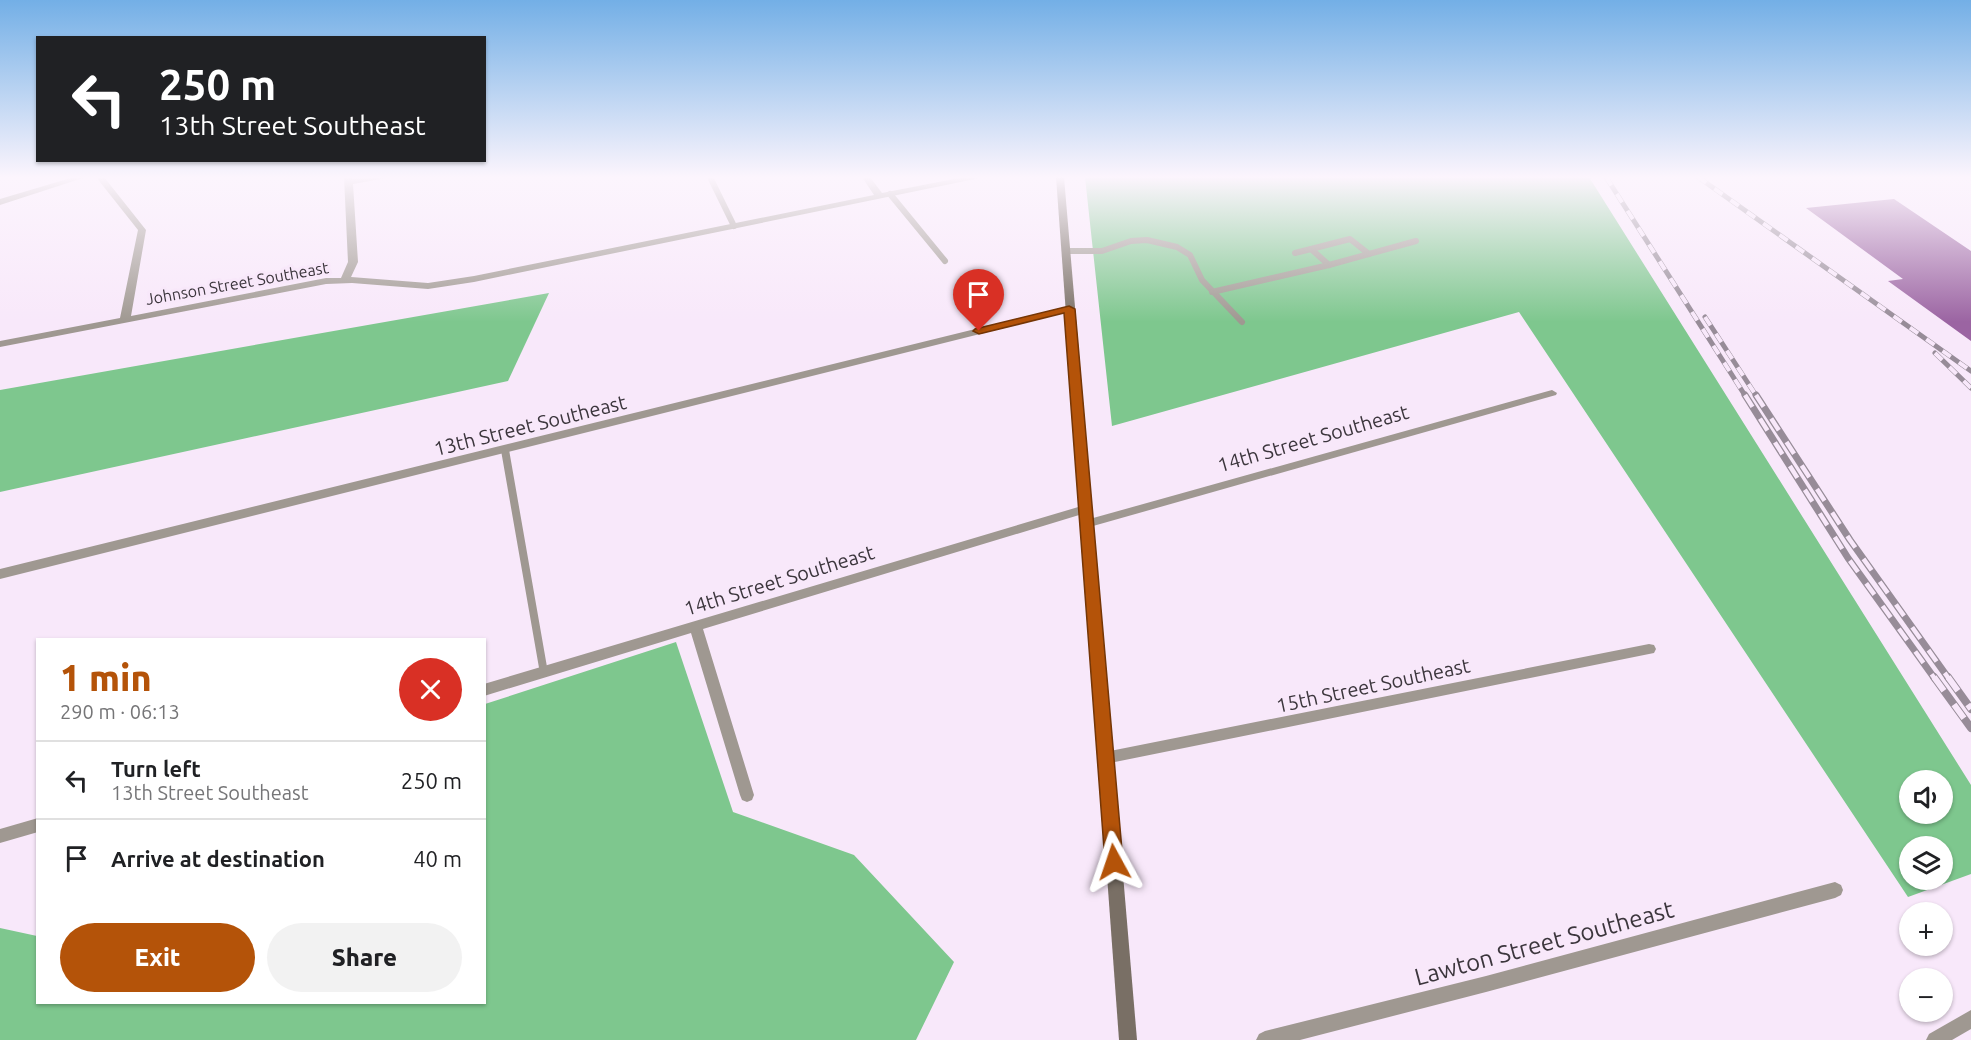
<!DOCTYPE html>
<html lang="en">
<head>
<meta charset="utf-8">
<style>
  body { margin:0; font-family:Ubuntu,sans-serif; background:#f2f2f2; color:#202124; height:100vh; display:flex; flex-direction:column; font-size:22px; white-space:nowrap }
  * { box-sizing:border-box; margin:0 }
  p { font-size:20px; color:#757577 }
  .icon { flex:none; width:33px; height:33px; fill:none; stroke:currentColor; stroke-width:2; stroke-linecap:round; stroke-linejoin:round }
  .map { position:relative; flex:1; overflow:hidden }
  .panel { position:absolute; left:36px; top:638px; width:450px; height:366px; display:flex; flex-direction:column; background:#fff; border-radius:0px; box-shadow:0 2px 4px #0004 }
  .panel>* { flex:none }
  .top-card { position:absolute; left:36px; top:36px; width:450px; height:126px; border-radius:0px; box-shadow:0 2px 4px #0004; background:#202124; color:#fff; overflow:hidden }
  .buttons { position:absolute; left:1899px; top:770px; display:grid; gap:12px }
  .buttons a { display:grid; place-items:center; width:54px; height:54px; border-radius:50%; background:#fff; box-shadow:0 2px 4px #0004; font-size:30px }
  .pin { position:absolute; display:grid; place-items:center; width:51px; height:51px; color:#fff; margin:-62px -26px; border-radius:50% 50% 50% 0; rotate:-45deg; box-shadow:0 0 6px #0007 }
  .pin .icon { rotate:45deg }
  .me { position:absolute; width:66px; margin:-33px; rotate:355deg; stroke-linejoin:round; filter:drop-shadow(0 0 4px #0008) }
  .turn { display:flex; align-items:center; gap:21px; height:126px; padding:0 24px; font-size:27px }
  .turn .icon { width:78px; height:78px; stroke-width:2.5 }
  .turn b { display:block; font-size:42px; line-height:51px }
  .round { display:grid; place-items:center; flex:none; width:63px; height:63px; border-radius:32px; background:#f2f2f2 }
  .head { display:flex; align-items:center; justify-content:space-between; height:102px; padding:0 24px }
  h1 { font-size:36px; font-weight:800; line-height:45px; color:#b45309 }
  .button { display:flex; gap:12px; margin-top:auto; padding:12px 24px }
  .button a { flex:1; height:69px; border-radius:36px; background:#b45309; color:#fff; font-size:24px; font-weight:800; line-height:69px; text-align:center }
  .button a+a { background:#f2f2f2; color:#202124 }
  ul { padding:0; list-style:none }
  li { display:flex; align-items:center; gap:18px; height:78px; padding:0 24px; border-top:2px solid #e0e0e0 }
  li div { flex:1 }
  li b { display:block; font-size:22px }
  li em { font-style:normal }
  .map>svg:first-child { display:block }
</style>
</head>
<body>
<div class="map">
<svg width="1971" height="1040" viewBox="0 0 1971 1040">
  <rect width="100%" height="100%" fill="#f8e8fa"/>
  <g fill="#7ec78e" fill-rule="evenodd">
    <path d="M1085,177H1589L1971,785V874L1908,897L1519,312L1112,426ZM1910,780H1942V813H1910ZM1910,846H1942V879H1910Z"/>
    <path d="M549,293L508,381L0,492V390Z"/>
    <path d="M676,642L733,812L854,855L954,962L916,1040H0V928L37,936L38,1002H484L485,704Z"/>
  </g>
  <path fill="#9b64a2" d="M1894,199L1971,251V341L1888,281L1903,279L1806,208Z"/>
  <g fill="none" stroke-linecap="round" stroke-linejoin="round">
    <g stroke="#9f9891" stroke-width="6">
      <path d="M710,177L734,226"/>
      <path d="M890,194L945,261"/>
      <path d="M1065,251H1102L1131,241L1147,240L1177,247L1190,255L1202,280L1242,322"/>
      <path d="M1295,253L1311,249"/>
      <path d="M1329,265L1311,249L1350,239L1369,254"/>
      <path d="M1212,292L1329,265L1416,241"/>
    </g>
    <path stroke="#9f9891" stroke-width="8" d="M505,450L544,673"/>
    <g fill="#9f9891" fill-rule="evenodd">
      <path d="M74,177H86L0,205V199Z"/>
      <path d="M96,177H104L146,230L131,316L326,278H341L348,262L344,177H352V179L385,177L381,179L353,184L358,262L351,277L428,283L474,276L874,195L862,177H870L882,193L964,177H979L975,179L474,282L428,289L352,283L326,284L0,347V341L120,318L138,230Z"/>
      <path d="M1069,306L1074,309L1072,311L0,579V569Z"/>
      <path d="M1552,390L1557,393L1556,395L1086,528L1080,524L1086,520Z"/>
      <path d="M1085,505L1089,506L1091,509L1089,512L703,629L754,795L752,800L747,802L742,800L740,795L691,633L484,696V684Z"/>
      <path d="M1649,644L1654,645L1656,649L1654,653L1649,654L1105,764L1100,762L1098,758L1100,754L1105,752Z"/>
      <path d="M38,818V832L0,843V829Z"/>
      <path d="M1835,882L1841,885L1843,890L1841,895L1835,898L1486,992L1300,1040H1256L1259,1034L1265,1031L1486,976Z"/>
    </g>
    <path fill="#9f9891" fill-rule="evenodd" d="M1971,1010V1029L1952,1040H1926L1929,1034Z"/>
    <path fill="#796f65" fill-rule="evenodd" d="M1056,177H1064L1137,1040H1119Z"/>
    <g stroke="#978c98" stroke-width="5">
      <g id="rail-far2">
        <path d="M1606,177L1746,397"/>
        <path d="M1698,177L1971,371"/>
        <path d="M1705,317L1757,397"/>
        <path d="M1935,353L1971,388"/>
      </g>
    </g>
    <g stroke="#978c98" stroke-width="7">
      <g id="rail-far1">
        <path d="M1745,395L1848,558L1935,679"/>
        <path d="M1756,395L1850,540L1949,679"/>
      </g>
    </g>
    <g stroke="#978c98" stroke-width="8">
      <g id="rail">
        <path d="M1934,677L1971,728"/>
        <path d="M1948,677L1971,709"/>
      </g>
    </g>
    <use href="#rail-far2" stroke="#f8e8fa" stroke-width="4" stroke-dasharray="10" stroke-linecap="butt"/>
    <use href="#rail-far1" stroke="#f8e8fa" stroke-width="4.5" stroke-dasharray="14" stroke-linecap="butt"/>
    <use href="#rail" stroke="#f8e8fa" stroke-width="6" stroke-dasharray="17" stroke-linecap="butt"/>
  </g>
  <linearGradient id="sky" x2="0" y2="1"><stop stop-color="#73afe6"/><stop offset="0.55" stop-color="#fcf5fd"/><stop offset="1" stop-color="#fcf5fd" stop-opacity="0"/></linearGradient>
  <rect width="1971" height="322" fill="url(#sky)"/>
  <path fill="#b45309" stroke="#753606" stroke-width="1.5" d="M1069,306L1075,309L1123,862L1120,868L1114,871L1107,868L1105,862L1064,313L979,334L973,331L975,329Z"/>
  <g text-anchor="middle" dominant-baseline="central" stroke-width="6" stroke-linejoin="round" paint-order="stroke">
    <g font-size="16" fill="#3c363d" stroke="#f8e8fa">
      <text transform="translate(237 283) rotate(-10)">Johnson Street Southeast</text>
    </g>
    <g font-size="20" fill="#3c363d" stroke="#f8e8fa">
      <text transform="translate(530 425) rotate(-14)">13th Street Southeast</text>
      <text transform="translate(1313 438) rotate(-16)">14th Street Southeast</text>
      <text transform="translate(779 580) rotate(-17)">14th Street Southeast</text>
      <text transform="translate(1373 685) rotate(-12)">15th Street Southeast</text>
    </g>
    <g font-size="24" fill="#3c363d" stroke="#f8e8fa">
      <text transform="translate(1544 943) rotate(-15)">Lawton Street Southeast</text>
    </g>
  </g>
</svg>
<div class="buttons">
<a><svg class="icon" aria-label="sound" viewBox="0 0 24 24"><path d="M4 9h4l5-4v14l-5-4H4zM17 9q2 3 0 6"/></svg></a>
<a><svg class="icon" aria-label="layers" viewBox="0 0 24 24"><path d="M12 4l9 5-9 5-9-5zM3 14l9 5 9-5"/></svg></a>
<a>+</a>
<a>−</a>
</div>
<div class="pin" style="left:979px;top:331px;background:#d93025"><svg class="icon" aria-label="arrive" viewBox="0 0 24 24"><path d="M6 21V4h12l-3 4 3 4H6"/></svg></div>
<svg class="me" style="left:1114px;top:862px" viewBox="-20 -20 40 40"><path d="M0-17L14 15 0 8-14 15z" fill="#b45309" stroke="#fff" stroke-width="4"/></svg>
<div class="top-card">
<div class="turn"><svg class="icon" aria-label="left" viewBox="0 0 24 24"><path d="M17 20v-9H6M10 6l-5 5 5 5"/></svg><div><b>250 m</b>13th Street Southeast</div></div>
</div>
<section class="panel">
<div class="head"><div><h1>1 min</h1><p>290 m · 06:13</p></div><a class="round" style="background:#d93025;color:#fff"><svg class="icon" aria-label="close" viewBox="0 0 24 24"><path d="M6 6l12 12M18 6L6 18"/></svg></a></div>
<ul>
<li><svg class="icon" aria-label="left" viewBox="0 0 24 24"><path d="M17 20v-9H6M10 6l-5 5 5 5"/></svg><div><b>Turn left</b><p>13th Street Southeast</p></div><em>250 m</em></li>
<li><svg class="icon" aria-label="arrive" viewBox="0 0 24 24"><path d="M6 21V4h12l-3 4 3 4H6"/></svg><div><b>Arrive at destination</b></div><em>40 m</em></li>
</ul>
<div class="button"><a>Exit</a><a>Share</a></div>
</section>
</div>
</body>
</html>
